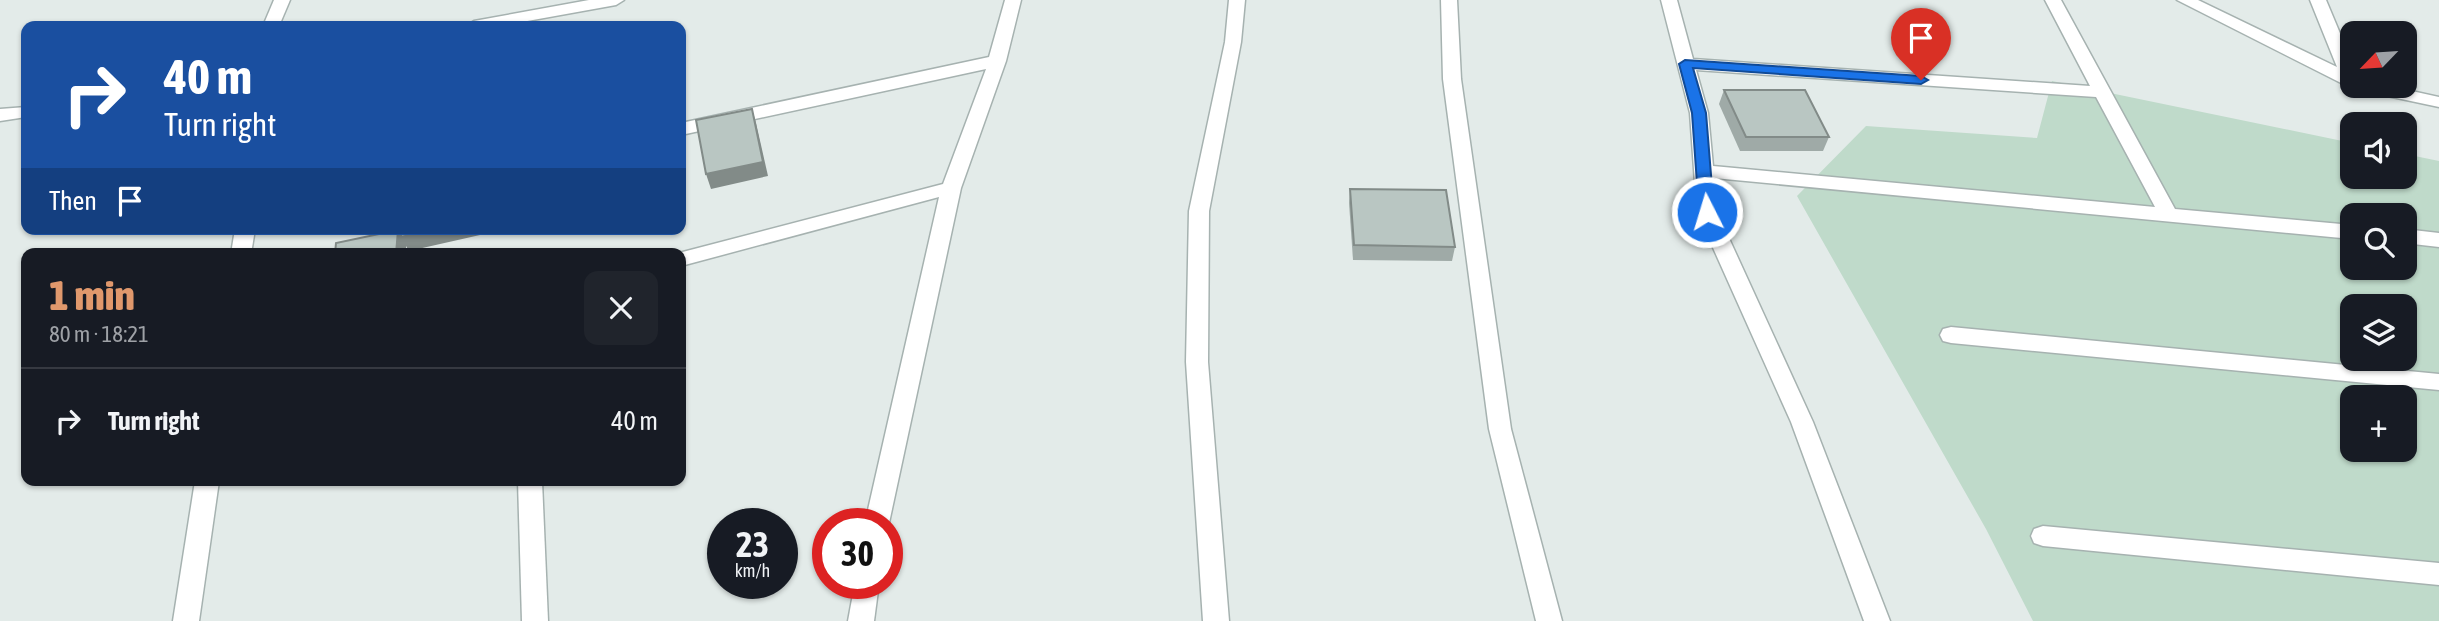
<!DOCTYPE html>
<html lang="en">
<head>
<meta charset="utf-8">
<style>
  body { margin:0; font-family:"Asap Condensed",sans-serif; background:#20242c; color:#f1f3f6; height:100vh; display:flex; flex-direction:column; font-size:26px; white-space:nowrap }
  * { box-sizing:border-box; margin:0 }
  p { font-size:23px; color:#9ea1a6 }
  .icon { flex:none; width:38px; height:38px; fill:none; stroke:currentColor; stroke-width:2; stroke-linecap:round; stroke-linejoin:round }
  .map { position:relative; flex:1; overflow:hidden }
  .details { position:absolute; left:21px; top:248px; width:665px; height:238px; display:flex; flex-direction:column; background:#171b24; border-radius:14px; box-shadow:0 2px 5px #0004 }
  .details>* { flex:none }
  .top-card { position:absolute; left:21px; top:21px; width:665px; height:214px; border-radius:14px; box-shadow:0 2px 5px #0004; background:#1a4fa0; color:#fff; overflow:hidden }
  .needle { width:46px; rotate:245deg }
  .tools { position:absolute; left:2340px; top:21px; display:grid; gap:14px }
  .tools a { display:grid; place-items:center; width:77px; height:77px; border-radius:14px; background:#171b24; box-shadow:0 2px 5px #0004; font-size:35px }
  .speed { position:absolute; left:707px; top:508px; display:flex; gap:14px; font-size:35px; font-weight:700; text-align:center }
  .speed>* { display:grid; place-content:center; width:91px; height:91px; border-radius:50%; background:#171b24; box-shadow:0 2px 5px #0004; line-height:1 }
  .speed small { font-size:18px; font-weight:400 }
  .speed .limit { border:10px solid #d22; background:#fff; color:#111 }
  .pin { position:absolute; display:grid; place-items:center; width:60px; height:60px; color:#fff; margin:-72px -30px; border-radius:50% 50% 50% 0; rotate:-45deg; box-shadow:0 0 7px #0007 }
  .pin .icon { rotate:45deg }
  .me { position:absolute; width:77px; margin:-38px; rotate:355deg; stroke-linejoin:round; filter:drop-shadow(0 0 5px #0008) }
  .turn { display:flex; align-items:center; gap:24px; height:147px; padding:0 28px; font-size:32px }
  .turn .icon { width:91px; height:91px; stroke-width:2.5 }
  .turn b { display:block; font-size:49px; line-height:60px }
  .then { display:flex; align-items:center; height:66px; padding:0 28px; background:#0003; gap:14px; font-size:26px }
  .round { display:grid; place-items:center; flex:none; width:74px; height:74px; border-radius:14px; background:#20242c }
  .summary { display:flex; align-items:center; justify-content:space-between; height:119px; padding:0 28px }
  h1 { font-size:42px; font-weight:800; line-height:52px; color:#e0986c }
  ul { padding:0; list-style:none }
  li { display:flex; align-items:center; gap:21px; height:105px; padding:0 28px; border-top:2px solid #363941 }
  li div { flex:1 }
  li b { display:block; font-size:26px }
  li em { font-style:normal }
  .map>svg:first-child { display:block }
</style>
</head>
<body>
<div class="map">
<svg width="2439" height="621" viewBox="0 0 2439 621">
  <rect width="100%" height="100%" fill="#e3ebe9"/>
  <path fill="#bfdaca" fill-rule="evenodd" d="M2052,81L2352,143V177H2404L2405,154L2439,161V621H2033L1986,529L1797,196L1866,126L2037,138ZM2352,215H2404V268H2352ZM2352,306H2404V359H2352ZM2352,397H2404V450H2352Z"/>
  <g fill="none" stroke-linecap="round" stroke-linejoin="round">
    <g stroke="#a6b2b0" stroke-width="3">
      <g id="minor">
        <path d="M274,0H290L279,26H263Z"/>
        <path d="M589,0H624L616,5L500,26H466L474,21Z"/>
        <path d="M1005,0H1021L1006,61L961,188L889,523L887,527V523H865L939,197L681,266V254H675L943,184L986,69L681,135V123L989,57Z"/>
        <path d="M1229,0H1245L1241,42L1209,211L1208,362L1229,621H1203L1186,362L1189,211L1225,42Z"/>
        <path d="M1441,0H1457L1461,79L1511,429L1562,621H1536L1489,429L1443,79Z"/>
        <path d="M1661,0H1677L1693,59L2090,86L2045,0H2061L2175,209L2352,225V239L1714,178L1717,212L1813,422L1890,621H1864L1791,422L1697,212L1690,113ZM1696,70L2096,97L2155,207L1713,166L1708,113Z"/>
        <path d="M2177,0H2198L2337,67L2310,0H2326L2352,62L2354,86L2345,85Z"/>
        <path d="M2356,86H2389L2439,97V107L2359,90Z"/>
        <path d="M26,107V117L0,121V109Z"/>
        <path d="M235,229H255L251,254H231Z"/>
        <path d="M2404,229L2439,233V247L2404,243Z"/>
        <path d="M1951,327L2439,374V390L1951,343L1943,341L1940,335L1943,329Z"/>
        <path d="M195,481H219L199,621H173Z"/>
        <path d="M518,481H542L548,621H522Z"/>
        <path d="M2043,526L2439,563V585L2043,546L2034,543L2031,536L2034,529Z"/>
        <path d="M855,583H879L874,621H848Z"/>
      </g>
    </g>
    <use href="#minor" fill="#fff" fill-rule="evenodd"/>
  </g>
  <g fill="#9faaa7">
    <path d="M1724,90L1829,137L1823,151H1740L1719,104Z"/>
    <path d="M1350,189L1455,247L1452,261L1353,260L1349,203Z"/>
  </g>
  <g fill="#828b88">
    <path d="M752,109L756,123L768,176L711,189L706,174Z"/>
    <path d="M435,229H480V235L409,251L406,246V254H396L398,230L402,237Z"/>
  </g>
  <g fill="#b9c6c2" stroke="#828b88" stroke-width="2">
    <path d="M1724,90H1805L1829,137H1746Z"/>
    <path d="M752,109L763,162L706,174L696,120Z"/>
    <path d="M1350,189L1446,190L1455,247L1354,245Z"/>
    <path d="M401,229H435L401,237Z"/>
    <path d="M398,230L396,254H335L336,243Z"/>
  </g>
  <path fill="#1a73e8" stroke="#114b97" stroke-width="2" d="M1685,60L1921,76L1928,80L1921,84L1693,68L1706,113L1714,212L1707,217L1699,212L1692,113L1679,64Z"/>
</svg>
<div class="tools">
<a><svg class="needle" viewBox="-14 -14 28 28"><path d="M0-13l5 13h-10z" fill="#e53935"/><path d="M0 13l5-13h-10z" fill="#9ea1a6"/></svg></a>
<a><svg class="icon" aria-label="sound" viewBox="0 0 24 24"><path d="M4 9h4l5-4v14l-5-4H4zM17 9q2 3 0 6"/></svg></a>
<a><svg class="icon" aria-label="search" viewBox="0 0 24 24"><circle cx="10" cy="10" r="6"/><path d="M15 15l6 6"/></svg></a>
<a><svg class="icon" aria-label="layers" viewBox="0 0 24 24"><path d="M12 4l9 5-9 5-9-5zM3 14l9 5 9-5"/></svg></a>
<a>+</a>
</div>
<div class="speed"><div>23<small>km/h</small></div><div class="limit">30</div></div>
<div class="pin" style="left:1921px;top:80px;background:#d93025"><svg class="icon" aria-label="arrive" viewBox="0 0 24 24"><path d="M6 21V4h12l-3 4 3 4H6"/></svg></div>
<svg class="me" style="left:1707px;top:212px" viewBox="-20 -20 40 40"><circle r="17" fill="#1a73e8" stroke="#fff" stroke-width="3"/><path d="M0-11L8 9 0 5-8 9z" fill="#fff"/></svg>
<div class="top-card">
<div class="turn"><svg class="icon" aria-label="right" viewBox="0 0 24 24"><path d="M7 20v-9h11M14 6l5 5-5 5"/></svg><div><b>40 m</b>Turn right</div></div>
<div class="then">Then<svg class="icon" aria-label="arrive" viewBox="0 0 24 24"><path d="M6 21V4h12l-3 4 3 4H6"/></svg></div>
</div>
<section class="details">
<div class="summary"><div><h1>1 min</h1><p>80 m · 18:21</p></div><a class="round"><svg class="icon" aria-label="close" viewBox="0 0 24 24"><path d="M6 6l12 12M18 6L6 18"/></svg></a></div>
<ul>
<li><svg class="icon" aria-label="right" viewBox="0 0 24 24"><path d="M7 20v-9h11M14 6l5 5-5 5"/></svg><div><b>Turn right</b></div><em>40 m</em></li>
</ul>
</section>
</div>
</body>
</html>
